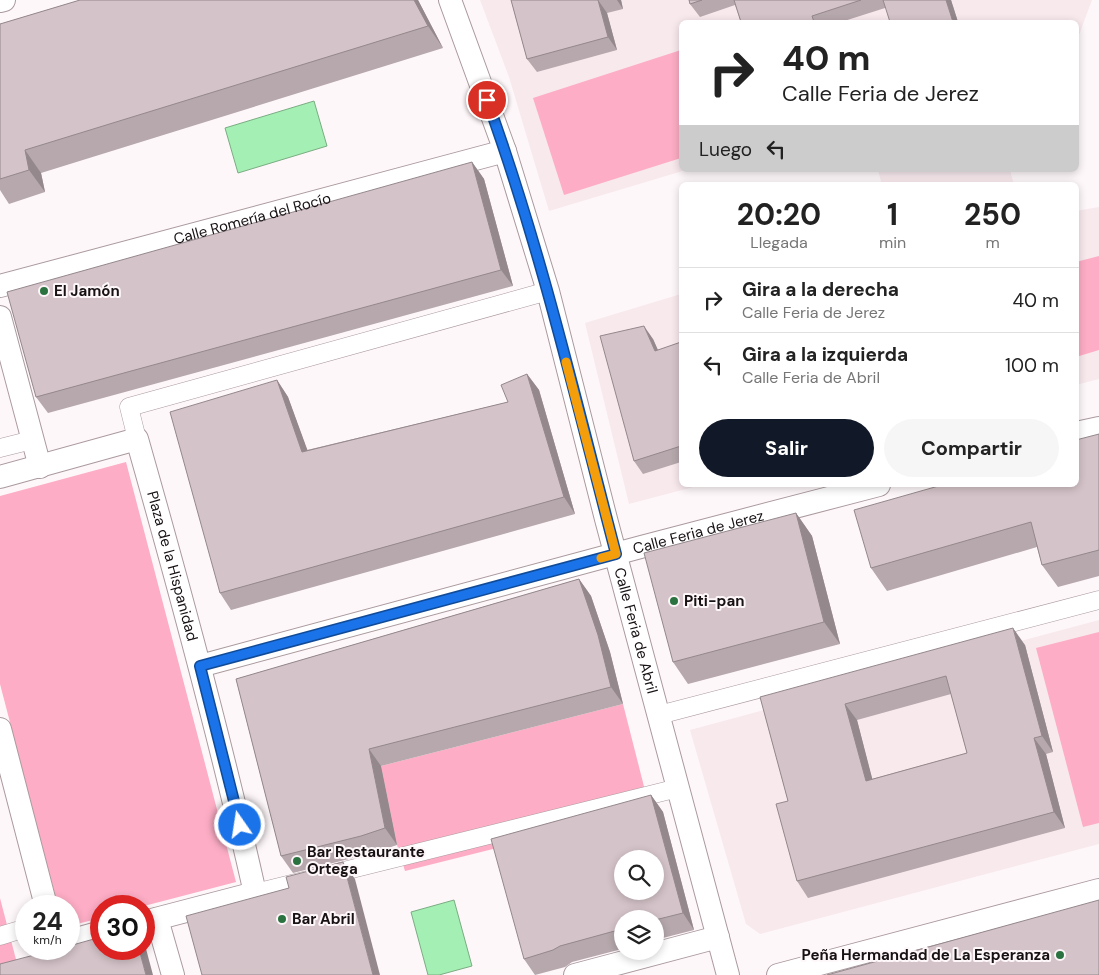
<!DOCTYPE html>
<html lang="es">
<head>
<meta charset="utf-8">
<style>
  body { margin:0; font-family:"DM Sans",sans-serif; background:#f6f6f6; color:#222; height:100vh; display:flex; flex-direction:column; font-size:19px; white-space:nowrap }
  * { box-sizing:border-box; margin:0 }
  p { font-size:16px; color:#767676 }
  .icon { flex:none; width:28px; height:28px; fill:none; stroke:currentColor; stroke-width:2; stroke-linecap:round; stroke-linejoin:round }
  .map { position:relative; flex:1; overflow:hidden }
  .side { position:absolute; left:679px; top:182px; width:400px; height:305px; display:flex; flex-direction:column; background:#fff; border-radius:8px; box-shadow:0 2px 8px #0003 }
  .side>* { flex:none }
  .hud { position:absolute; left:679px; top:20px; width:400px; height:152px; border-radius:8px; box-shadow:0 2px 8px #0003; background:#fff; color:#222; overflow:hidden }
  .buttons { position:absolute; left:614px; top:850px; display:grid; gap:10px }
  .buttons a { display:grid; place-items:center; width:50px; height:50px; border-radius:50%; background:#fff; box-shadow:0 2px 8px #0003; font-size:25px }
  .speed { position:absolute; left:15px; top:895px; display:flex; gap:10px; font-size:25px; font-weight:700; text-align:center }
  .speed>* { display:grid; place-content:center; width:65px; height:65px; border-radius:50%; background:#fff; box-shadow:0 2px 8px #0003; line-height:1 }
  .speed small { font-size:12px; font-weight:400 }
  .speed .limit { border:8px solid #d22; background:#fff; color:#111 }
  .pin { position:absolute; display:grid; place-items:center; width:42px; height:42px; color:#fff; margin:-21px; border:2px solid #fff; border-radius:50%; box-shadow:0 1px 5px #0007 }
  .me { position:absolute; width:55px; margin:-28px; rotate:347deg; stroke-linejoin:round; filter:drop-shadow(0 0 4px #0008) }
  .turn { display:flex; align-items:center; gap:18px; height:105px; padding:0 20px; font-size:22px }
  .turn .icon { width:65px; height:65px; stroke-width:2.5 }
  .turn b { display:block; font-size:35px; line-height:42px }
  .then { display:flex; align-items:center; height:48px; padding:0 20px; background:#0003; gap:10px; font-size:19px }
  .eta { display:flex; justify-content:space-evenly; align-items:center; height:85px; text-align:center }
  .eta b { font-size:30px; font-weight:700; line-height:35px }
  .cta { display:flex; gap:10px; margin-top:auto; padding:10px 20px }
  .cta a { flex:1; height:58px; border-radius:30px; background:#111827; color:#fff; font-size:20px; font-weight:700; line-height:58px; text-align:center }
  .cta a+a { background:#f6f6f6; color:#222 }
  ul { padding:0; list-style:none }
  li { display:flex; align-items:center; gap:15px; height:65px; padding:0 20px; border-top:1px solid #e0e0e0 }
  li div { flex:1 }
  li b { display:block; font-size:19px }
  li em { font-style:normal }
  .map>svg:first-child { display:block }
</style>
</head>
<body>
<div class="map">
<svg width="1099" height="975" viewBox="0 0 1099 975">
  <rect width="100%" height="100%" fill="#fef7f9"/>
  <g fill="#f8e9ed">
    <path d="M480,0H1092L1076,43V22H681V170H686L549,211L509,77Z"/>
    <path d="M878,170H1010L1014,185H882Z"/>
    <path d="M1099,207V379L1076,385V211Z"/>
    <path d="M681,294V485H701L629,504L585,323Z"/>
    <path d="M1099,620V844L760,934L746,924L690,730Z"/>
  </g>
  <g fill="#fdadc5">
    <path d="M681,50V158L564,195L533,98Z"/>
    <path d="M1099,256V350L1076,357V262Z"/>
    <path d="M126,462L236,882L144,906H101V918L69,926V906H58L0,684V496Z"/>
    <path d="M1099,632V823L1083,827L1036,648Z"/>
    <path d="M623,704L650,810L405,871L397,845L381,766Z"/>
    <path d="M0,898L19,971L0,975Z"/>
  </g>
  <g fill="#a4efb3" stroke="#7aac83">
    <path d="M314,101L327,146L238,173L225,128Z"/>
    <path d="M454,900L472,966L439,975H428L411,912Z"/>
  </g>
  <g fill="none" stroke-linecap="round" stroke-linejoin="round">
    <g stroke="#aa9a9e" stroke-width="19">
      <g id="pedestrian">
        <path d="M137,439L129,407L548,291"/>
        <path d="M0,448L32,440"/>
        <path d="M659,715L1099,600"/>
        <path d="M255,893L678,788"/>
        <path d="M0,936L26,928"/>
      </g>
    </g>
    <g stroke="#aa9a9e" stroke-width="24">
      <g id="minor">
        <path id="s1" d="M450,0L505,151L548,291L606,519L728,975"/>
        <path d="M0,1L4,0"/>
        <path id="s2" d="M0,286L505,151"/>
        <path d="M0,317L40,467"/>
        <path d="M1076,433L1099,428"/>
        <path id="s3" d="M0,477L137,439C180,590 221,741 255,893L144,922"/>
        <path id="s4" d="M200,666L641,547L879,485"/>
        <path d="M0,729L46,906"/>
        <path d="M157,919L173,975"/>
        <path d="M69,941L101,932"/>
        <path d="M575,975L718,937"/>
        <path d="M778,975L1099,890"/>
      </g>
    </g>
    <use href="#pedestrian" stroke="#fff" stroke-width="18"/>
    <use href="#minor" stroke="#fff" stroke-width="22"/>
  </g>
  <g fill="#b6a8ac" fill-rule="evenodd">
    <path d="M80,0H418L443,48L41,173L45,192L9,204L0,190V24Z"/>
    <path d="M511,0H621L623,9L607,13L617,50L537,72L527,59Z"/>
    <path d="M689,0H951L958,22L885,8L841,22H741L735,5L700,17L690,4Z"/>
    <path d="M472,162L484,179L513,286L48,413L36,397Z"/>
    <path d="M653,339L658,350L681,342V462L643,474L634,461Z"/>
    <path d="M527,374L539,390L575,514L231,610L220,593L277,380L288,397L307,450L508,402Z"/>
    <path d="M1099,434V576L1058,587L1042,565L1037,547L887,591L871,568L1076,485Z"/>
    <path d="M796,513L812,536L840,644L688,684L673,662Z"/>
    <path d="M579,579L591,596L610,652L623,704L381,766L397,845L373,853L293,873L281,856L236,679Z"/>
    <path d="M1025,645L1053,752L1046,754L1065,828L808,898L797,881L788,801L760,697ZM951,694L967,753L872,779L857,720Z"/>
    <path d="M651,795L663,812L694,930L655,940V919H622V949L572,962L565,967L535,975L524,959Z"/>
  </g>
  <g fill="#94888c">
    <path d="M414,0H418L443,48L428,26Z"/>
    <path d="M598,0L607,13L617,50L608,37Z"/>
    <path d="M617,0H621L623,9Z"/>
    <path d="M946,0H951L958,22H953Z"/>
    <path d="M25,150L41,173L45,192L29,170Z"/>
    <path d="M472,162L484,179L513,286L501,270Z"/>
    <path d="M644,326L653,339L664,364L655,351Z"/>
    <path d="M527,374L539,390L575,514L564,497Z"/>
    <path d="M277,380L288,397L314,468L302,452Z"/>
    <path d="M796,513L812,536L840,644L824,622Z"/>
    <path d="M579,579L591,596L610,652L623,704L611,687Z"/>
    <path d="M1013,628L1025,645L1053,752L1042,736Z"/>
    <path d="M845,704L857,720L877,797L866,781Z"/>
    <path d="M1034,738L1046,754L1065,828L1054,812Z"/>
    <path d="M369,749L381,766L397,845L385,828Z"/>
    <path d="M651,795L663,812L694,930L683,913Z"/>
    <path d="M343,862L355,879L380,975H373Z"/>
    <path d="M144,943L145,945L153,975H146L139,949H144Z"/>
  </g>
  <g fill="#d4c3c8" stroke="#94888c" fill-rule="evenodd">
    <path d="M80,0H414L428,26L25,150L29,170L0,179V24Z"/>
    <path d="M511,0H598L608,37L527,59Z"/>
    <path d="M689,0H702L690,4Z"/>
    <path d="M734,0H861L812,16L814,22H741Z"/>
    <path d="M883,0H946L953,22H890Z"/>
    <path d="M472,162L501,270L36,397L7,292Z"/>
    <path d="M644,326L655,351L681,342V446L634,461L600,336Z"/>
    <path d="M527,374L564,497L220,593L170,412L277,380L302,452L508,402L501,385Z"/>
    <path d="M1099,434V550L1042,565L1031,522L871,568L854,510L942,485H1076V440Z"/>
    <path d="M796,513L824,622L673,662L644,553Z"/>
    <path d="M579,579L598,635L611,687L369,749L385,828L361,836L281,856L236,679Z"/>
    <path d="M1013,628L1042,736L1034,738L1054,812L797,881L776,804L788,801L760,697ZM946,676L967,753L866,781L845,704Z"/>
    <path d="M651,795L683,913L655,920V919H622V929L560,946L553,950L524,959L491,839ZM622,859H655V891H622Z"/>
    <path d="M343,862L373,975H202L186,916L289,888L286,877Z"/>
    <path d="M1099,900V975H827Z"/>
    <path d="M101,937V949H139L146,975H0V964L57,949H69V946Z"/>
  </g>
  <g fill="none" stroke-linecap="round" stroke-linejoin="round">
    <g stroke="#114b97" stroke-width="12">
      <path id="route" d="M240,825L200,666L616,554C576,401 541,249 487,100"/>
    </g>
    <use href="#route" stroke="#1a73e8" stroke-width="9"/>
    <path stroke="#f59e0b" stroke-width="9" d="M566,362L616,554L601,558"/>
  </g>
  <g fill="#2a723f" stroke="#fef7f9" stroke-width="2">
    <circle cx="44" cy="291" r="5"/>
    <circle cx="674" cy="601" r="5"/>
    <circle cx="297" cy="861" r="5"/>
    <circle cx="282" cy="919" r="5"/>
    <circle cx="1060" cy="955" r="5"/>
  </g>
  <g text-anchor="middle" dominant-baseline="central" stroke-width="4" stroke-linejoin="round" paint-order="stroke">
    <g font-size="15" fill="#171113" stroke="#fef7f9">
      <text stroke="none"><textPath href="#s2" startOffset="261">Calle Romería del Rocío</textPath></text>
      <text stroke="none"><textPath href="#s4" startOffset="516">Calle Feria de Jerez</textPath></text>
      <text stroke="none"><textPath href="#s3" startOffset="274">Plaza de la Hispanidad</textPath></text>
      <text stroke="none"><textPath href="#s1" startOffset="658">Calle Feria de Abril</textPath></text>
    </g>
    <g font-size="15" font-weight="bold" fill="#171113" stroke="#fef7f9" text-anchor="start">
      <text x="54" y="291">El Jamón</text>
      <text x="684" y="601">Piti-pan</text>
      <text x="307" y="852">Bar Restaurante<tspan x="307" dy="17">Ortega</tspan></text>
      <text x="292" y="919">Bar Abril</text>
      <text x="1050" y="955" text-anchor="end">Peña Hermandad de La Esperanza</text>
    </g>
  </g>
</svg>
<div class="buttons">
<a><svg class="icon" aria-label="search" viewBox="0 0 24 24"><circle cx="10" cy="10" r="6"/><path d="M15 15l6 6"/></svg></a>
<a><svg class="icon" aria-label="layers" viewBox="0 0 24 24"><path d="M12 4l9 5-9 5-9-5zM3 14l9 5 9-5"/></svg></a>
</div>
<div class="speed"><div>24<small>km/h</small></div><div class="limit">30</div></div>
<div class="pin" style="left:487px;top:100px;background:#d93025"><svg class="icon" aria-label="arrive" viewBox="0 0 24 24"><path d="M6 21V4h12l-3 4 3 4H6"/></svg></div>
<svg class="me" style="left:240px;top:825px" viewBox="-20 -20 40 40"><circle r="17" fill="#1a73e8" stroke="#fff" stroke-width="3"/><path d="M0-11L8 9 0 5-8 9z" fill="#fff"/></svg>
<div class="hud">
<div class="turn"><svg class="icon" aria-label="right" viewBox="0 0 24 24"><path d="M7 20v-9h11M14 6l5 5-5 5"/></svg><div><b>40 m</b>Calle Feria de Jerez</div></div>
<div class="then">Luego<svg class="icon" aria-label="left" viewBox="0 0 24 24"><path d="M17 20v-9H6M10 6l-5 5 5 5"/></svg></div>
</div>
<section class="side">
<div class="eta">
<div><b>20:20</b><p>Llegada</p></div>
<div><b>1</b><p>min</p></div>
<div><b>250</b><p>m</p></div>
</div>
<ul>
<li><svg class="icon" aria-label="right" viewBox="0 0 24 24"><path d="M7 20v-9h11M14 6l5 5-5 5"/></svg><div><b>Gira a la derecha</b><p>Calle Feria de Jerez</p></div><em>40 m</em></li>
<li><svg class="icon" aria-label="left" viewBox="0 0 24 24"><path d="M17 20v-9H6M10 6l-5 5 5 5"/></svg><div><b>Gira a la izquierda</b><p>Calle Feria de Abril</p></div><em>100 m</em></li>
</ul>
<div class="cta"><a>Salir</a><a>Compartir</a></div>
</section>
</div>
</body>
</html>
